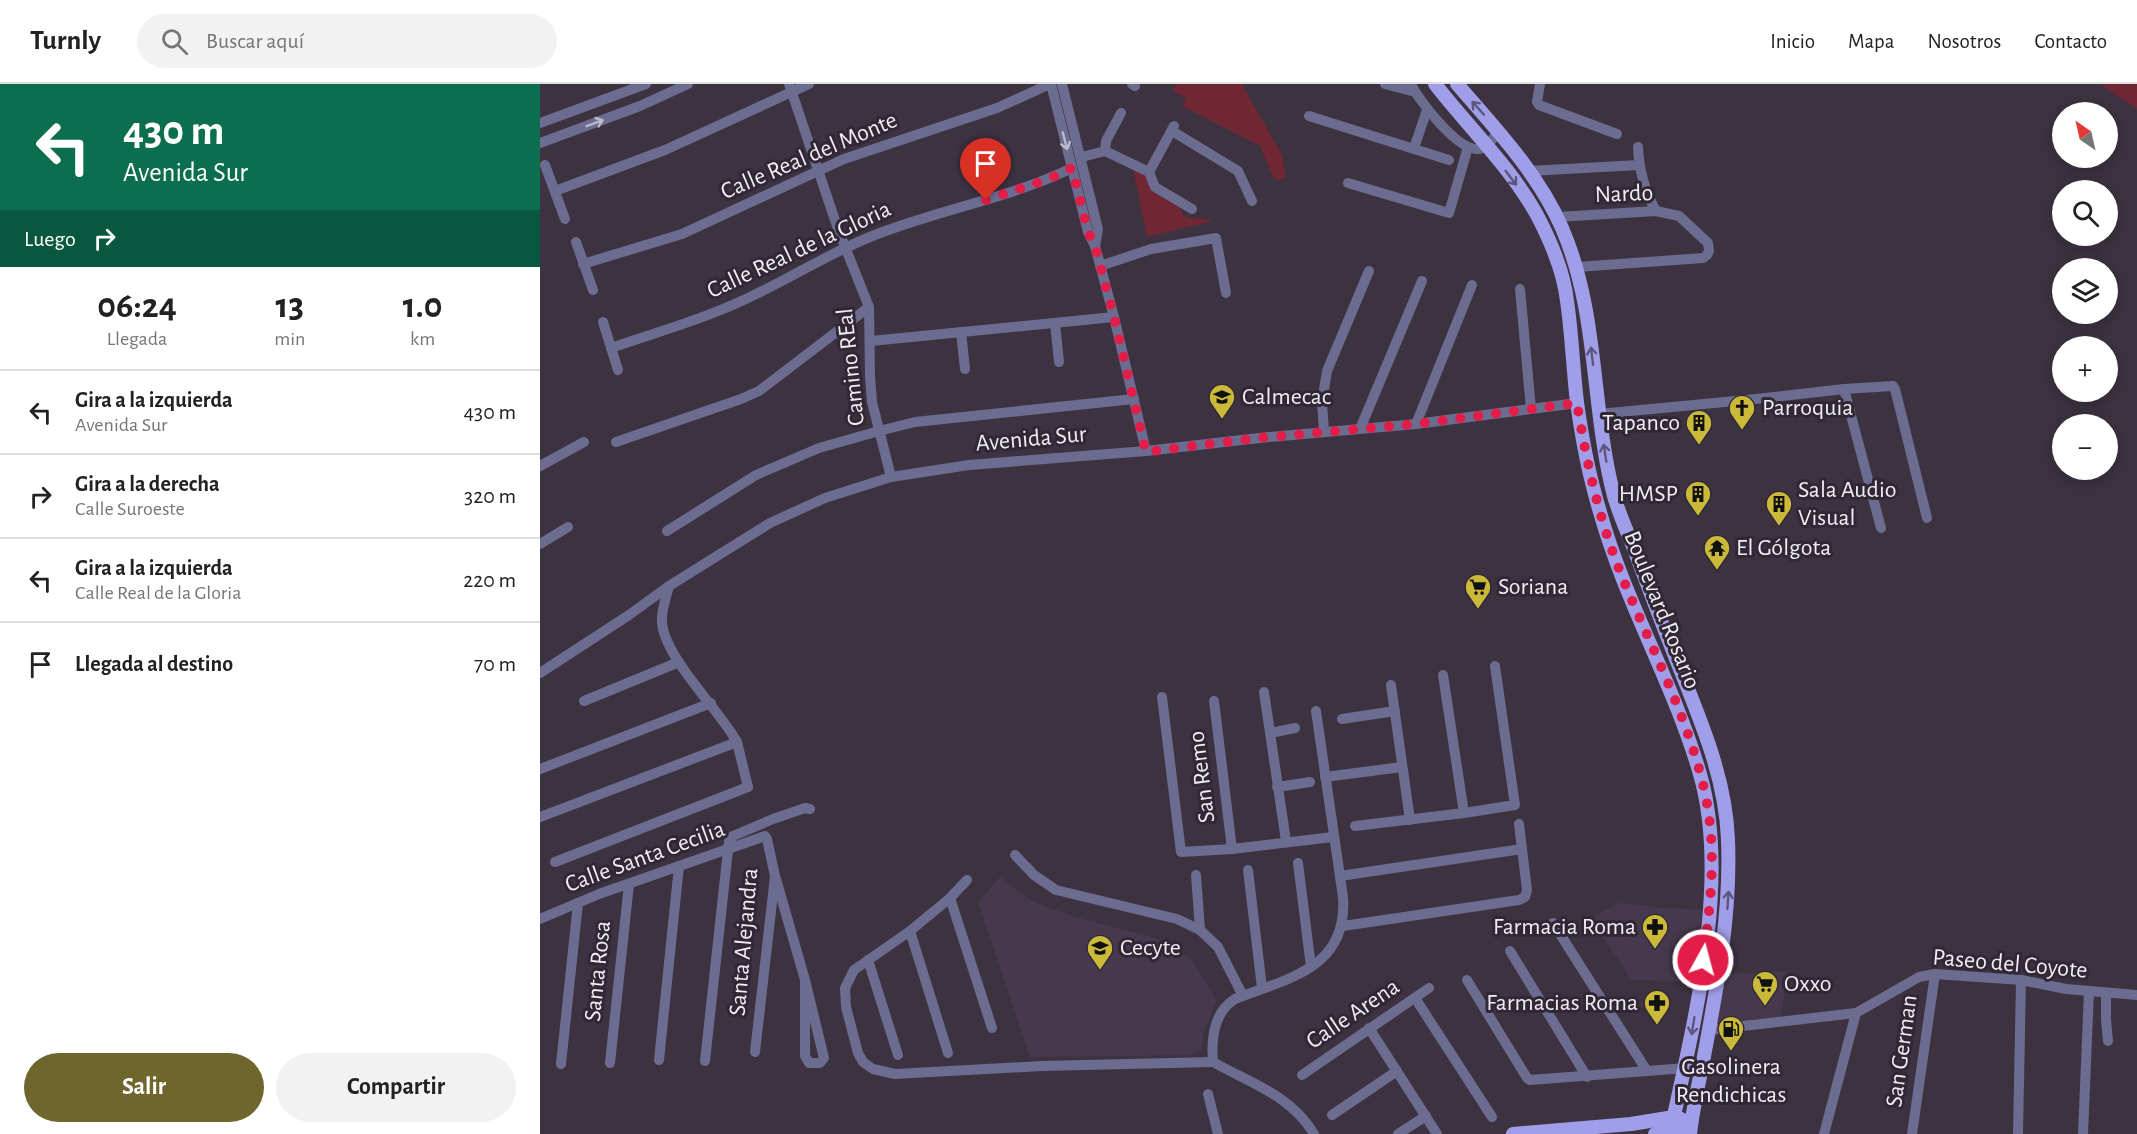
<!DOCTYPE html>
<html lang="es">
<head>
<meta charset="utf-8">
<style>
  body { margin:0; font-family:"Alegreya Sans",sans-serif; background:#f2f2f2; color:#222; height:100vh; display:flex; flex-direction:column; font-size:22px; white-space:nowrap }
  * { box-sizing:border-box; margin:0 }
  p { font-size:20px; color:#767676 }
  .icon { flex:none; width:33px; height:33px; fill:none; stroke:currentColor; stroke-width:2; stroke-linecap:round; stroke-linejoin:round }
  .map { position:relative; flex:1; overflow:hidden }
  .details { display:flex; flex-direction:column; background:#fff; width:540px }
  .details>* { flex:none }
  .top-card { background:#0b6e4f; color:#fff; overflow:hidden }
  .needle { width:39px; rotate:326deg }
  .tools { position:absolute; left:1512px; top:18px; display:grid; gap:12px }
  .tools a { display:grid; place-items:center; width:66px; height:66px; border-radius:50%; background:#fff; box-shadow:0 3px 15px #0003; font-size:30px }
  .pin { position:absolute; display:grid; place-items:center; width:51px; height:51px; color:#fff; margin:-62px -26px; border-radius:50% 50% 50% 0; rotate:-45deg; box-shadow:0 0 6px #0007 }
  .pin .icon { rotate:45deg }
  .me { position:absolute; width:66px; margin:-33px; rotate:7deg; stroke-linejoin:round; filter:drop-shadow(0 0 4px #0008) }
  .turn { display:flex; align-items:center; gap:21px; height:126px; padding:0 24px; font-size:27px }
  .turn .icon { width:78px; height:78px; stroke-width:2.5 }
  .turn b { display:block; font-size:42px; line-height:51px }
  .then { display:flex; align-items:center; height:57px; padding:0 24px; background:#0003; gap:12px; font-size:22px }
  .eta { display:flex; justify-content:space-evenly; align-items:center; height:102px; text-align:center }
  .eta b { font-size:36px; font-weight:700; line-height:42px }
  .action { display:flex; gap:12px; margin-top:auto; padding:12px 24px }
  .action a { flex:1; height:69px; border-radius:36px; background:#6e662c; color:#fff; font-size:24px; font-weight:700; line-height:69px; text-align:center }
  .action a+a { background:#f2f2f2; color:#222 }
  ul { padding:0; list-style:none }
  li { display:flex; align-items:center; gap:18px; height:84px; padding:0 24px; border-top:2px solid #e0e0e0 }
  li div { flex:1 }
  li b { display:block; font-size:22px }
  li em { font-style:normal }
  header { display:flex; align-items:center; gap:36px; box-sizing:border-box; height:84px; padding:0 30px; background:#fff; border-bottom:2px solid #e0e0e0 }
  header strong { font-size:28px }
  nav { display:flex; gap:33px; margin-inline-start:auto; font-size:21px }
  .search { width:420px; height:54px; background:#f2f2f2; display:flex; align-items:center; gap:15px; box-sizing:border-box; padding:0 21px; border-radius:33px; color:#767676; font-size:22px }
  main { display:flex; flex:1; min-height:0 }
  .map>svg:first-child { display:block }
</style>
</head>
<body>
<header>
<strong>Turnly</strong>
<div class="search"><svg class="icon" aria-label="search" viewBox="0 0 24 24"><circle cx="10" cy="10" r="6"/><path d="M15 15l6 6"/></svg>Buscar aquí</div>
<nav><a>Inicio</a><a>Mapa</a><a>Nosotros</a><a>Contacto</a></nav>
</header>
<main>
<section class="details">
<div class="top-card">
<div class="turn"><svg class="icon" aria-label="left" viewBox="0 0 24 24"><path d="M17 20v-9H6M10 6l-5 5 5 5"/></svg><div><b>430 m</b>Avenida Sur</div></div>
<div class="then">Luego<svg class="icon" aria-label="right" viewBox="0 0 24 24"><path d="M7 20v-9h11M14 6l5 5-5 5"/></svg></div>
</div>
<div class="eta">
<div><b>06:24</b><p>Llegada</p></div>
<div><b>13</b><p>min</p></div>
<div><b>1.0</b><p>km</p></div>
</div>
<ul>
<li><svg class="icon" aria-label="left" viewBox="0 0 24 24"><path d="M17 20v-9H6M10 6l-5 5 5 5"/></svg><div><b>Gira a la izquierda</b><p>Avenida Sur</p></div><em>430 m</em></li>
<li><svg class="icon" aria-label="right" viewBox="0 0 24 24"><path d="M7 20v-9h11M14 6l5 5-5 5"/></svg><div><b>Gira a la derecha</b><p>Calle Suroeste</p></div><em>320 m</em></li>
<li><svg class="icon" aria-label="left" viewBox="0 0 24 24"><path d="M17 20v-9H6M10 6l-5 5 5 5"/></svg><div><b>Gira a la izquierda</b><p>Calle Real de la Gloria</p></div><em>220 m</em></li>
<li><svg class="icon" aria-label="arrive" viewBox="0 0 24 24"><path d="M6 21V4h12l-3 4 3 4H6"/></svg><div><b>Llegada al destino</b></div><em>70 m</em></li>
</ul>
<div class="action"><a>Salir</a><a>Compartir</a></div>
</section>
<div class="map">
<svg width="1597" height="1050" viewBox="0 0 1597 1050">
  <rect width="100%" height="100%" fill="#3c3240"/>
  <g fill="#46394d">
    <path d="M460,793L493,818L539,834L608,852L630,861L650,874L668,901L676,917L664,948L662,965L650,971L490,973L438,818Z"/>
    <path d="M1078,819L1126,824L1162,825L1154,898L1092,896L1051,835Z"/>
    <path d="M1247,887L1241,933L1176,941L1184,890Z"/>
  </g>
  <g fill="#6e2733">
    <path d="M636,0H702L742,71L746,93L739,96L734,95L720,62L642,22L646,14L633,7Z"/>
    <path d="M1560,0H1597V25Z"/>
    <path d="M592,80L605,86L611,104L640,124L643,131C653,137 661,132 673,137L607,153Z"/>
  </g>
  <g fill="none" stroke-linecap="round" stroke-linejoin="round">
    <g stroke="#6b6c90" stroke-width="10">
      <path d="M249,0L298,145L329,223L330,292L332,318L351,393"/>
      <path d="M511,0L548,148L555,162L574,233L606,367"/>
      <path d="M522,0L558,145L555,162"/>
      <path d="M592,0L595,2"/>
      <path d="M845,0L875,8"/>
      <path d="M871,0C879,17 918,67 938,65C948,64 953,54 959,47"/>
      <path d="M1000,0L997,18L999,21L1077,50"/>
      <path d="M769,32L909,76"/>
      <path d="M0,39L106,0"/>
      <path d="M632,47L698,87L712,117"/>
      <path d="M0,59L100,22L148,0"/>
      <path d="M1098,63C1099,87 1104,106 1116,127"/>
      <path d="M874,64L887,26"/>
      <path d="M565,67L609,88L615,103L652,125"/>
      <path d="M565,67L566,57L581,29"/>
      <path d="M542,73L565,67"/>
      <path d="M5,81L25,135"/>
      <path d="M989,87L1099,81"/>
      <path d="M609,88L634,42"/>
      <path d="M808,99L909,129L928,63"/>
      <path d="M15,107L125,66L269,0"/>
      <path d="M1017,133L1116,127L1139,132L1168,159L1169,167L1167,171L1163,174L1037,183"/>
      <path d="M36,158L53,206"/>
      <path d="M43,180L142,150L304,75L457,24L510,0"/>
      <path d="M560,182L611,165L676,154L686,209"/>
      <path d="M980,205L991,325"/>
      <path d="M63,238L78,286"/>
      <path d="M515,239L519,278"/>
      <path d="M421,248L425,285"/>
      <path d="M331,257L574,233"/>
      <path d="M71,264C117,248 164,235 208,214C249,195 288,170 330,153C396,126 468,115 532,84"/>
      <path d="M1304,305L1341,444"/>
      <path d="M1059,330L1216,315L1304,305L1353,302L1355,305L1387,434"/>
      <path d="M876,340L932,201"/>
      <path d="M820,345L882,197"/>
      <path d="M784,348L782,318L787,287L829,187"/>
      <path d="M76,358L201,315L219,307L329,223"/>
      <path d="M0,382L44,358"/>
      <path d="M127,447L216,391L279,364L339,347L375,338L594,315"/>
      <path d="M0,460L28,443"/>
      <path d="M0,589L89,531L129,502L230,439L285,414L351,393L429,381L606,367L719,354L876,340L1037,319"/>
      <path d="M903,591L924,729"/>
      <path d="M851,601L870,736"/>
      <path d="M724,608L746,757"/>
      <path d="M622,613L641,768L692,765L793,753"/>
      <path d="M44,617L139,578"/>
      <path d="M674,617L692,765"/>
      <path d="M802,635L855,627"/>
      <path d="M730,649L755,644"/>
      <path d="M0,685L171,619"/>
      <path d="M785,693L862,683"/>
      <path d="M737,703L770,698"/>
      <path d="M0,733L197,658"/>
      <path d="M815,742L924,729L975,721L955,582"/>
      <path d="M475,771L494,791L516,806L637,835L660,846L678,863L703,912"/>
      <path d="M15,778L208,703L197,658L192,650C173,620 125,572 122,539C121,526 126,514 129,502"/>
      <path d="M758,779L771,883"/>
      <path d="M708,786L722,904"/>
      <path d="M656,791L660,846"/>
      <path d="M800,792L982,765"/>
      <path d="M236,795L265,896V972L269,979H280L284,974L265,896"/>
      <path d="M427,796L410,814L370,847L314,886L305,904L306,923L318,969L323,978L333,985L355,990L502,982L673,978"/>
      <path d="M410,814L452,944"/>
      <path d="M0,835L59,810L225,752L227,755L235,792L215,968"/>
      <path d="M1013,839L1107,987"/>
      <path d="M803,842L979,816L985,813L987,806L979,740"/>
      <path d="M370,847L408,969"/>
      <path d="M970,867L1047,993"/>
      <path d="M328,876L358,971"/>
      <path d="M927,896L987,994L990,996L1146,984"/>
      <path d="M1566,909V936L1568,957"/>
      <path d="M875,914L952,1033"/>
      <path d="M829,944L897,1050"/>
      <path d="M1169,946L1316,929L1379,893L1395,890L1481,896L1526,905L1597,911"/>
      <path d="M119,976L139,782"/>
      <path d="M165,977L189,757L193,752L233,735L265,724L270,725"/>
      <path d="M70,979L89,800"/>
      <path d="M21,980L38,819"/>
      <path d="M762,991L889,904"/>
      <path d="M668,1010L678,1050"/>
      <path d="M792,1031L857,987"/>
      <path d="M774,1050C751,1011 710,999 673,978C671,955 674,928 695,915C749,894 808,884 803,813L776,627"/>
      <path d="M858,1050L886,1032"/>
      <path d="M1284,1050L1316,929"/>
      <path d="M1372,1050L1395,890"/>
      <path d="M1478,1050L1481,896"/>
      <path d="M1543,1050L1549,907"/>
    </g>
    <g stroke="#a09ee9" stroke-width="14">
      <path d="M895,0C929,44 971,83 998,133C1011,158 1024,190 1027,217C1032,251 1033,285 1037,318C1042,355 1049,392 1060,428C1085,518 1134,600 1160,690C1191,798 1153,942 1130,1050"/>
      <path d="M917,0C956,45 998,89 1022,144C1059,229 1051,324 1074,412C1079,430 1087,447 1094,465C1109,505 1124,545 1140,585C1162,640 1186,696 1188,756C1191,827 1178,898 1165,967C1160,995 1153,1022 1150,1050"/>
      <path d="M973,1050L1091,1040L1134,1033L1141,1035"/>
      <path d="M1115,1050L1138,1045"/>
    </g>
  </g>
  <defs><path id="oneway-shaft" d="M-6 0H5M1.5-3L5.5 0L1.5 3" fill="none" stroke-width="1.6" stroke-linecap="round" stroke-linejoin="round" transform="scale(1.5)"/></defs>
  <g stroke="#5d577e">
    <use href="#oneway-shaft" transform="translate(938 24) rotate(-132)"/>
    <use href="#oneway-shaft" transform="translate(971 94) rotate(53)"/>
    <use href="#oneway-shaft" transform="translate(1052 272) rotate(-97)"/>
    <use href="#oneway-shaft" transform="translate(1065 369) rotate(-99)"/>
    <use href="#oneway-shaft" transform="translate(1188 816) rotate(-86)"/>
    <use href="#oneway-shaft" transform="translate(1153 942) rotate(99)"/>
  </g>
  <g stroke="#bcb9cd">
    <use href="#oneway-shaft" transform="translate(55 39) rotate(-21)"/>
    <use href="#oneway-shaft" transform="translate(525 57) rotate(75)"/>
  </g>
  <g fill="none" stroke-linecap="round" stroke-linejoin="round">
    <path stroke="#e11d48" stroke-width="10" stroke-dasharray="0 18" d="M446,116L509,95L532,84L548,148L555,162L574,233L606,368L719,354L876,340L1037,319C1047,381 1059,436 1083,495C1114,571 1161,658 1170,740C1175,786 1169,831 1163,876"/>
  </g>
  <defs>
    <g id="school-pin" transform="scale(1.35)"><path d="M0 17L-7.5 6A9.5 9.5 0 1 1 7.5 6Z" fill="#cbba39" stroke="#312836"/><path d="M0-5L7-2L0 1L-7-2ZM-4 1L0 2.5L4 1V4Q0 6-4 4Z" fill="#111"/></g>
    <g id="church-pin" transform="scale(1.35)"><path d="M0 17L-7.5 6A9.5 9.5 0 1 1 7.5 6Z" fill="#cbba39" stroke="#312836"/><path d="M-1.2-6h2.4v3.5h3.3v2.4h-3.3V6h-2.4V-.1h-3.3v-2.4h3.3Z" fill="#111"/></g>
    <g id="building-pin" transform="scale(1.35)"><path d="M0 17L-7.5 6A9.5 9.5 0 1 1 7.5 6Z" fill="#cbba39" stroke="#312836"/><path d="M-4-6H4V6H1V3H-1V6H-4ZM-2.5-4.3h1.7v1.8h-1.7ZM.8-4.3h1.7v1.8H.8ZM-2.5-1h1.7V.8h-1.7ZM.8-1h1.7V.8H.8Z" fill="#111"/></g>
    <g id="temple-pin" transform="scale(1.35)"><path d="M0 17L-7.5 6A9.5 9.5 0 1 1 7.5 6Z" fill="#cbba39" stroke="#312836"/><path d="M0-6L5-2H3V0L6.5 2.5H4V6H1.5V3h-3V6H-4V2.5H-6.5L-3 0V-2H-5Z" fill="#111"/></g>
    <g id="supermarket-pin" transform="scale(1.35)"><path d="M0 17L-7.5 6A9.5 9.5 0 1 1 7.5 6Z" fill="#cbba39" stroke="#312836"/><path d="M-6-5.5h2.5l.6 2H6L4.5 2H-2.5L-4.4-4H-6ZM-1.5 3.2a1.3 1.3 0 1 0 .1 0ZM3 3.2a1.3 1.3 0 1 0 .1 0Z" fill="#111"/></g>
    <g id="pharmacy-pin" transform="scale(1.35)"><path d="M0 17L-7.5 6A9.5 9.5 0 1 1 7.5 6Z" fill="#cbba39" stroke="#312836"/><path d="M-2-6h4v4h4v4h-4v4h-4v-4h-4v-4h4Z" fill="#111"/></g>
    <g id="fuel-pin" transform="scale(1.35)"><path d="M0 17L-7.5 6A9.5 9.5 0 1 1 7.5 6Z" fill="#cbba39" stroke="#312836"/><path d="M-5.5-6h7V0h2V4h1.3V-2.5L3-4.5l.8-.8L6-3V5H2.5V1h-1V6h-7ZM-4.2-4.7v3.2H.2V-4.7Z" fill="#111"/></g>
  </defs>
  <g fill-rule="evenodd">
    <use href="#school-pin" x="682" y="313"/>
    <use href="#church-pin" x="1202" y="324"/>
    <use href="#building-pin" x="1159" y="339"/>
    <use href="#building-pin" x="1158" y="410"/>
    <use href="#building-pin" x="1239" y="420"/>
    <use href="#temple-pin" x="1177" y="464"/>
    <use href="#supermarket-pin" x="938" y="503"/>
    <use href="#pharmacy-pin" x="1115" y="843"/>
    <use href="#school-pin" x="560" y="864"/>
    <use href="#supermarket-pin" x="1225" y="900"/>
    <use href="#pharmacy-pin" x="1117" y="919"/>
    <use href="#fuel-pin" x="1191" y="945"/>
  </g>
  <g text-anchor="middle" dominant-baseline="central" stroke-width="6" stroke-linejoin="round" paint-order="stroke">
    <g font-size="24" fill="#f2ecf5" stroke="#312836">
      <text transform="translate(269 72) rotate(-23)">Calle Real del Monte</text>
      <text transform="translate(1084 110) rotate(-2)">Nardo</text>
      <text transform="translate(259 166) rotate(-25)">Calle Real de la Gloria</text>
      <text transform="translate(311 283) rotate(-96)">Camino REal</text>
      <text transform="translate(491 355) rotate(-5)">Avenida Sur</text>
      <text transform="translate(1122 526) rotate(68)">Boulevard Rosario</text>
      <text transform="translate(662 693) rotate(-97)">San Remo</text>
      <text transform="translate(105 773) rotate(-20)">Calle Santa Cecilia</text>
      <text transform="translate(204 858) rotate(-85)">Santa Alejandra</text>
      <text transform="translate(1470 880) rotate(5)">Paseo del Coyote</text>
      <text transform="translate(58 887) rotate(-84)">Santa Rosa</text>
      <text transform="translate(813 930) rotate(-34)">Calle Arena</text>
      <text transform="translate(1362 967) rotate(-82)">San German</text>
    </g>
    <g font-size="24" fill="#f2ecf5" stroke="#312836" text-anchor="start">
      <text x="702" y="313">Calmecac</text>
      <text x="1222" y="324">Parroquia</text>
      <text x="1140" y="339" text-anchor="end">Tapanco</text>
      <text x="1258" y="406">Sala Audio<tspan x="1258" dy="28">Visual</tspan></text>
      <text x="1138" y="410" text-anchor="end">HMSP</text>
      <text x="1196" y="464">El Gólgota</text>
      <text x="958" y="503">Soriana</text>
      <text x="1096" y="843" text-anchor="end">Farmacia Roma</text>
      <text x="580" y="864">Cecyte</text>
      <text x="1244" y="900">Oxxo</text>
      <text x="1098" y="919" text-anchor="end">Farmacias Roma</text>
      <text x="1191" y="983" text-anchor="middle">Gasolinera<tspan x="1191" dy="28">Rendichicas</tspan></text>
    </g>
  </g>
</svg>
<div class="tools">
<a><svg class="needle" viewBox="-14 -14 28 28"><path d="M0-13l5 13h-10z" fill="#e53935"/><path d="M0 13l5-13h-10z" fill="#767676"/></svg></a>
<a><svg class="icon" aria-label="search" viewBox="0 0 24 24"><circle cx="10" cy="10" r="6"/><path d="M15 15l6 6"/></svg></a>
<a><svg class="icon" aria-label="layers" viewBox="0 0 24 24"><path d="M12 4l9 5-9 5-9-5zM3 14l9 5 9-5"/></svg></a>
<a>+</a>
<a>−</a>
</div>
<div class="pin" style="left:446px;top:116px;background:#d93025"><svg class="icon" aria-label="arrive" viewBox="0 0 24 24"><path d="M6 21V4h12l-3 4 3 4H6"/></svg></div>
<svg class="me" style="left:1163px;top:876px" viewBox="-20 -20 40 40"><circle r="17" fill="#e11d48" stroke="#fff" stroke-width="3"/><path d="M0-11L8 9 0 5-8 9z" fill="#fff"/></svg>
</div>
</main>
</body>
</html>
